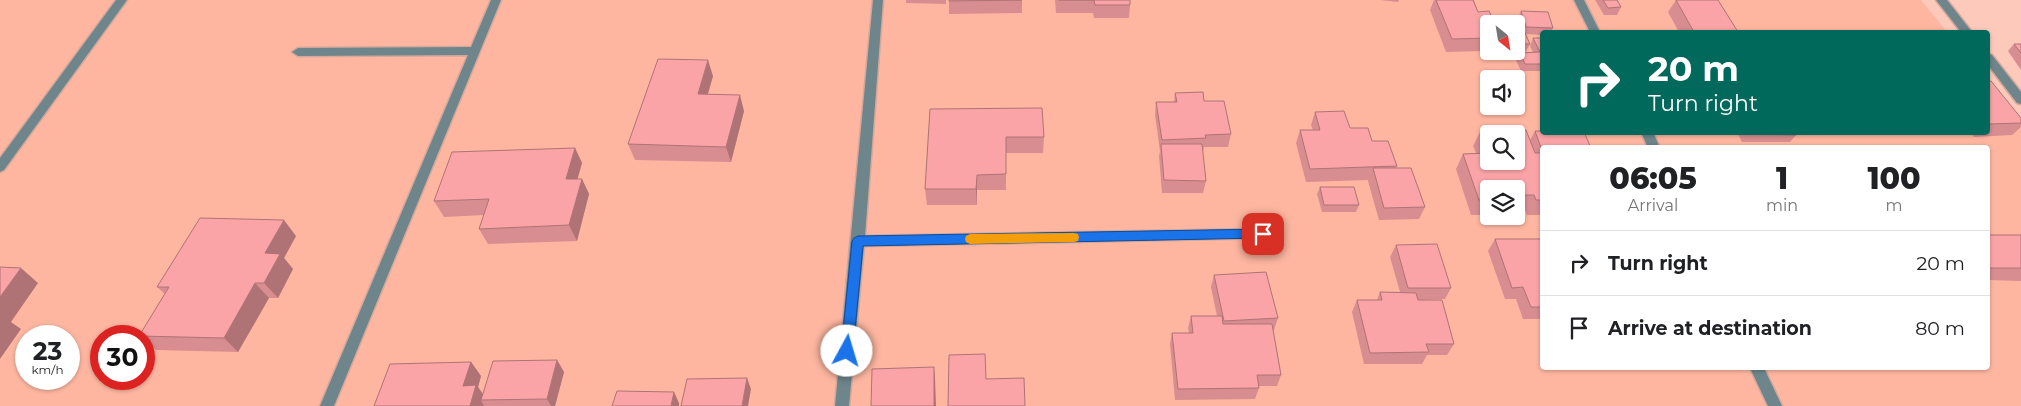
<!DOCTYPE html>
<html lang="en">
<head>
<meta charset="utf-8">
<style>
  body { margin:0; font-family:Montserrat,sans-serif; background:#f2f2f2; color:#202124; height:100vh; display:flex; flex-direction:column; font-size:19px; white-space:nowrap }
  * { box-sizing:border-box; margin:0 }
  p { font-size:16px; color:#757577 }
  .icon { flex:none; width:28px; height:28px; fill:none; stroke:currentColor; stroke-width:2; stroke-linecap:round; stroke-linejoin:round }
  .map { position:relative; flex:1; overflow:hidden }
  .sheet { position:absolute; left:1540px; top:145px; width:450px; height:225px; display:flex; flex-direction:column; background:#fff; border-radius:5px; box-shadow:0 1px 4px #0004 }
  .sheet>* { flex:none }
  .guide { position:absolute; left:1540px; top:30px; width:450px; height:105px; border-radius:5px; box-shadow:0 1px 4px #0004; background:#00695c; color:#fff; overflow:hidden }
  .needle { width:32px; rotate:150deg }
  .buttons { position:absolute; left:1480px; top:15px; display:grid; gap:10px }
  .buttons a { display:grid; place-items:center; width:45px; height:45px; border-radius:5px; background:#fff; box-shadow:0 1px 4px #0004; font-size:25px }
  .speed { position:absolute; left:15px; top:325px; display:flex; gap:10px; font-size:25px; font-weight:700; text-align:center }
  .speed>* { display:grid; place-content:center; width:65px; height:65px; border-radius:50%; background:#fff; box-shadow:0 1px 4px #0004; line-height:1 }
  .speed small { font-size:12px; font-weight:400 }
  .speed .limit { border:8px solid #d22; background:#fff; color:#111 }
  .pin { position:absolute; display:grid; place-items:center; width:42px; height:42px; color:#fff; margin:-21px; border-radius:10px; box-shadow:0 2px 8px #0006 }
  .me { position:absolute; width:55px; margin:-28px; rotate:6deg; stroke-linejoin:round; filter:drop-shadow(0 0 4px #0008) }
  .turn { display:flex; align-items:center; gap:18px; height:105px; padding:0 25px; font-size:22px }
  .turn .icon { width:65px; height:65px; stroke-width:2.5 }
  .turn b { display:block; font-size:35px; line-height:42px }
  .eta { display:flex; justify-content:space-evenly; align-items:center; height:85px; text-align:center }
  .eta b { font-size:30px; font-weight:800; line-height:35px }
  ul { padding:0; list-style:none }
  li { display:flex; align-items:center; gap:15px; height:65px; padding:0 25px; border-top:1px solid #e0e0e0 }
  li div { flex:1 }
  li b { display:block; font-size:19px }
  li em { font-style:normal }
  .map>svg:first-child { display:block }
</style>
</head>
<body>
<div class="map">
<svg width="2021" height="406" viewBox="0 0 2021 406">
  <rect width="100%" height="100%" fill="#fdc9ba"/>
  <path fill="#feb6a0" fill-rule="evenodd" d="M0,0H1921L1947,32H1542V132H1988L2021,124V406H0ZM1489,24H1516V51H1489ZM1489,79H1516V106H1489ZM1489,134H1516V161H1489ZM1542,148H1988V368H1542ZM1489,189H1516V216H1489ZM26,336H69V379H26ZM101,336H144V379H101Z"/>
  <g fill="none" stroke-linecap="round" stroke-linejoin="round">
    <g stroke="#d5a89a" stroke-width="3">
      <g id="minor">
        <path d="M116,0H127L4,170L0,172V158Z"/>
        <path d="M491,0H501L334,406H320L468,55L298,56L292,52L298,48L471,47Z"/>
        <path d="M873,0H883L865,236L1263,229L1268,230L1269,234L1268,238L864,246L849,406H835Z"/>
        <path d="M1574,0H1584L1600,32H1590Z"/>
        <path d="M1936,0H1947L1972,32H1961Z"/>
        <path d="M1988,54L1992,55L2021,92V104L2017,103L1988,65Z"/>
        <path d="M1641,132H1653L1660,148H1648Z"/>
        <path d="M1750,368H1764L1782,406H1768Z"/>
      </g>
    </g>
    <use href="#minor" fill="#6e858c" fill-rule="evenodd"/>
  </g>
  <g fill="#d88d90" fill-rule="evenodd">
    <path d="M906,0H946V4L906,3Z"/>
    <path d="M949,0H1022V13L949,14Z"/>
    <path d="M1055,0H1130V5L1129,18H1094L1093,13H1056Z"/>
    <path d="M1380,0H1399L1398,2Z"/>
    <path d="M1434,0H1474V1L1478,12L1493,21L1494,20H1518V18L1521,11L1553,28L1550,32H1542V35L1525,34L1530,44L1526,51L1501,52L1516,51V24H1489V40L1484,51L1446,52L1430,10Z"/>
    <path d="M1595,0H1617L1621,7L1617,15H1604Z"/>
    <path d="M1676,0L1738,32H1679L1668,12Z"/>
    <path d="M1533,38H1542V71H1521L1516,60L1520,53L1533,52L1530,46Z"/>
    <path d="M2014,44H2021V70L2008,51Z"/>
    <path d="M713,76L708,94L744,111L731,162L635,160L628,144Z"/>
    <path d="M1988,81L2021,118V127L2012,135L1974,137L1971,132H1988Z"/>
    <path d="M1175,93L1204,101L1231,134L1228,147H1204L1203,151H1202L1206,181L1203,193H1162L1159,156L1160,151L1155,115L1156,102H1174Z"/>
    <path d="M930,109L1044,137L1043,153H1006V190H977V205H927L925,189Z"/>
    <path d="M1315,112L1350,128L1372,141L1397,166L1396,168L1425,207L1419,219L1379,220L1368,181V180L1306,182L1296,143L1300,130H1313L1311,125Z"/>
    <path d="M1481,130L1530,140L1535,131L1542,148V215H1527L1525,210H1516V189H1489V215H1471L1456,169L1463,154L1476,153L1473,146ZM1489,134L1516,161H1489Z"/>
    <path d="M1737,132H1795L1796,135L1790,142H1742Z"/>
    <path d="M575,148L582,163L577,179H582L589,194L577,241L488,244L479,229L484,215L444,217L434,201Z"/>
    <path d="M1320,187L1359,205L1356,212H1322L1317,194Z"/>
    <path d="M1988,235H2021V281L1988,280Z"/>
    <path d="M296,236L284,258L293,269L278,298H269L238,352L156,350L144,340V336H139L165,294L157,287Z"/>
    <path d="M1495,239H1542V319H1523L1516,299H1505L1488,251Z"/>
    <path d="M1396,245L1451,288L1445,299L1418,300L1454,344L1447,355H1427L1422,364H1364L1352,312L1357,300H1377L1380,292H1400L1390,257Z"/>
    <path d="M1214,275L1278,318L1274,330H1273L1281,375L1277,386H1259V388L1255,399L1175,400L1170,344L1172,333H1189L1188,328L1191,316H1217L1211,287Z"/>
    <path d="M557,360L564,372L555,406H374L471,362L481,376L478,387L483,394Z"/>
  </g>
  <g fill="#b07375">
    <path d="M708,60L713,76L703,110L698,94Z"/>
    <path d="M740,95L744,111L731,162L726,147Z"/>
    <path d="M575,148L582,163L573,195L566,179Z"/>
    <path d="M977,175V205L976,189Z"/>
    <path d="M582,179L589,194L577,241L569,225Z"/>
    <path d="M284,220L296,236L284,258L293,269L278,298L264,283L265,253Z"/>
    <path d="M21,268L38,283L11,322L21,329L0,359V297Z"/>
    <path d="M255,283L269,298L238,352L224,338Z"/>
    <path d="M557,360L564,372L555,406H551L547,399Z"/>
    <path d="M471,362L481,376L478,387L486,399L481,400L484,406H470L463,386Z"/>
    <path d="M934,367L935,378L936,406H934Z"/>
    <path d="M747,378L751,389L748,406H742Z"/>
    <path d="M674,392L679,403V406H671Z"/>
  </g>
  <g fill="#fba4a7" stroke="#b07375">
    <path d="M949,0H1022L949,1Z"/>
    <path d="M1059,0H1130V5H1095L1094,0Z"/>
    <path d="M1436,0H1473L1478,12L1489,11L1495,24H1484L1489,38L1452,39Z"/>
    <path d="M1603,0H1617L1621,7L1608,8Z"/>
    <path d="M1676,0H1718L1738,32H1654H1694Z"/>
    <path d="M1521,11L1548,12L1553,28L1526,27Z"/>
    <path d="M1494,20H1519L1530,44H1516V24H1496Z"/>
    <path d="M1533,38H1542V64H1525L1520,53L1540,52Z"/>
    <path d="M2014,44H2021V53Z"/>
    <path d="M658,59L708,60L698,94L740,95L726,147L628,144Z"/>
    <path d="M1988,81H1991L2021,118V123L1988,124Z"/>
    <path d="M1203,92L1204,101H1224L1231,134L1205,135L1206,138L1162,140L1156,102H1177L1175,93Z"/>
    <path d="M1042,108L1044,137H1006V174L977,175L976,189H925L930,109Z"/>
    <path d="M1344,111L1350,128H1368L1372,141H1388L1397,166L1310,169L1300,130H1320L1315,112Z"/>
    <path d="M1481,130H1526L1535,153H1542V200H1536L1534,195H1516V189H1489V200H1479L1463,154L1489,153V161H1516V134H1489V152Z"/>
    <path d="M1535,131H1542V132H1584L1591,148H1542V150Z"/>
    <path d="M1746,132H1795L1796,135L1747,134Z"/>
    <path d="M1161,144H1202L1206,181L1164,180Z"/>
    <path d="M575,148L566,179H582L569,225L479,229L489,199L434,201L452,152Z"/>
    <path d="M1373,168H1411L1425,207L1384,208Z"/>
    <path d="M1320,187H1354L1359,205H1324Z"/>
    <path d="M200,218L284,220L265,253L280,254L264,283H255L224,338L139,336L169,287H157Z"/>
    <rect x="1988" y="235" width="33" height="33"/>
    <path d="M1495,239H1542V307H1531L1523,287L1512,288Z"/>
    <path d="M1437,244L1451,288H1408L1396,245Z"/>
    <path d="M0,267L21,268L0,297Z"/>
    <path d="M1266,272L1278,318L1224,321L1214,275Z"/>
    <path d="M1380,292L1416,293L1418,300H1442L1454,344H1426L1429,352L1370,353L1357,300H1382Z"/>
    <path d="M1191,316H1222L1223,324H1272L1281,375H1257L1259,388L1178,389L1172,333H1193Z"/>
    <path d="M985,354L986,379L1024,378L1025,406H948L949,355Z"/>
    <path d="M557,360L547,399L481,400L493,361Z"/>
    <path d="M471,362L463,386L476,385L470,406H374L390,364Z"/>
    <path d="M934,367V406H871L872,369Z"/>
    <path d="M747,378L742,406H681L687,379Z"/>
    <path d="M617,391L674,392L671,406H612Z"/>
  </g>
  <path fill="#1a73e8" stroke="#114b97" d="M1263,229L1269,234L1263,238L863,246L853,351L852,355L847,356L843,355L841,351L852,241L854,238L858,236Z"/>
  <path fill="#f59e0b" d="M1074,233L1078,234L1079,237L1078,241L1074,242L970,244L966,242L965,239L966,236L970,234Z"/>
</svg>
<div class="buttons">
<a><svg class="needle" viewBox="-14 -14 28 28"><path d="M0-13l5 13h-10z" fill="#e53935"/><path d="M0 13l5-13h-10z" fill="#757577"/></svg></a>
<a><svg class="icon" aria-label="sound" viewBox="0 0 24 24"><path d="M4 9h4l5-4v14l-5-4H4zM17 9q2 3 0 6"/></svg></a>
<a><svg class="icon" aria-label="search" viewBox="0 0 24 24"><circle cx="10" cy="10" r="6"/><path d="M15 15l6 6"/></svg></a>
<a><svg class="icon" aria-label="layers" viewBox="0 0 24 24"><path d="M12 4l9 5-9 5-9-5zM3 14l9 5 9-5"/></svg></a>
</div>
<div class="speed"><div>23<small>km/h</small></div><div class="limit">30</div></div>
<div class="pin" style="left:1263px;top:234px;background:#d93025"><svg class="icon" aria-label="arrive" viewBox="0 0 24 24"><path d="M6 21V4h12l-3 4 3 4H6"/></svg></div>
<svg class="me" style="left:847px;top:351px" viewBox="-20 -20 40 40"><circle r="19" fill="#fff"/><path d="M0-13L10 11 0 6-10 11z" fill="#1a73e8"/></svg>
<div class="guide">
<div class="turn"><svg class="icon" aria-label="right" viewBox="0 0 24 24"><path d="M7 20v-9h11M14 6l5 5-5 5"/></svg><div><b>20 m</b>Turn right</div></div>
</div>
<section class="sheet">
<div class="eta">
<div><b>06:05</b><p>Arrival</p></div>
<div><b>1</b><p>min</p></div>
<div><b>100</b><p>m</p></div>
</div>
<ul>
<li><svg class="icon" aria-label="right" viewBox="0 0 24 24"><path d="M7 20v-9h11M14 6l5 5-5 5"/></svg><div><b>Turn right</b></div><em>20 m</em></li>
<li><svg class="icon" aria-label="arrive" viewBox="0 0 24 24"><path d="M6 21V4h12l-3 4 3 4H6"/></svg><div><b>Arrive at destination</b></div><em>80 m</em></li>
</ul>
</section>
</div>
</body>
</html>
